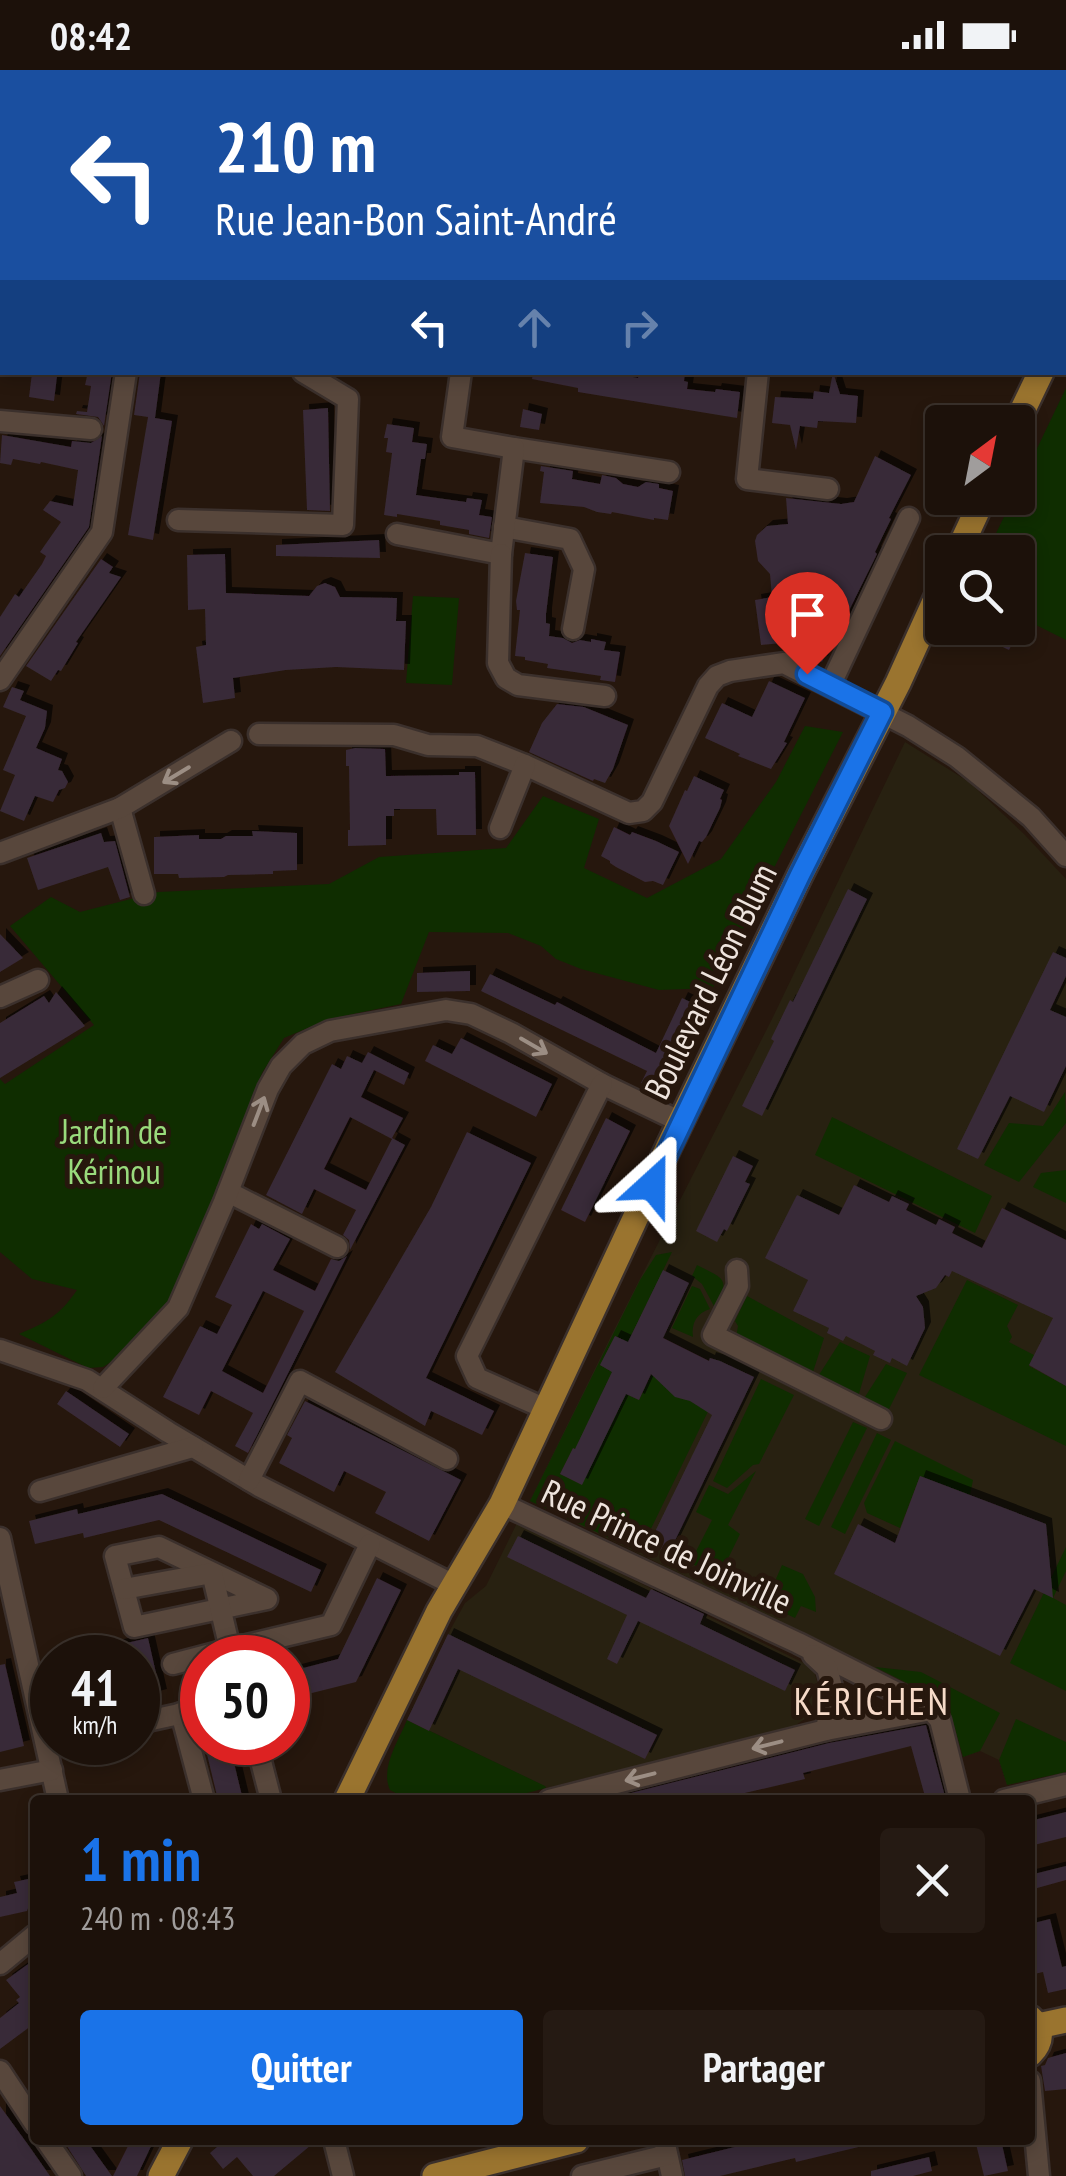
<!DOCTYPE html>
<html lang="fr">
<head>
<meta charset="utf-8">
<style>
  body { margin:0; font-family:"PT Sans Narrow",sans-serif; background:#251a13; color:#f1f3f6; height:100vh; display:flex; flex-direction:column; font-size:38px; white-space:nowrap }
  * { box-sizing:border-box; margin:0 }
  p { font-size:32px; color:#a09d9c }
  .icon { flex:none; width:55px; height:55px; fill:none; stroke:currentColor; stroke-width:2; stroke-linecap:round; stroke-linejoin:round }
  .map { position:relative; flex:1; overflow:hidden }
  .panel { position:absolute; left:30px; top:1725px; width:1005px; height:350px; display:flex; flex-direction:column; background:#1c110a; border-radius:10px; box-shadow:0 5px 15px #0003,0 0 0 2px #3a312b }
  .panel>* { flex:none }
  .hud { position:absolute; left:0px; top:0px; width:1068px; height:305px; box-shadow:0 5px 15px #0003,0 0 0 2px #3a312b; background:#1a4fa0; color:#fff; overflow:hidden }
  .needle { width:65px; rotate:32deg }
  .buttons { position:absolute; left:925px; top:335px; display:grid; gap:20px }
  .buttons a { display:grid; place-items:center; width:110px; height:110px; border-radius:10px; background:#1c110a; box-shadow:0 5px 15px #0003,0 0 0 2px #3a312b; font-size:50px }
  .speed { position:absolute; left:30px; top:1565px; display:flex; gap:20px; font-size:50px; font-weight:700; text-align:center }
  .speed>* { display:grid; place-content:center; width:130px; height:130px; border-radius:50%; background:#1c110a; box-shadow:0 5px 15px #0003,0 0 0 2px #3a312b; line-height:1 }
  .speed small { font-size:25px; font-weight:400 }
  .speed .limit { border:15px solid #d22; background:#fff; color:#111 }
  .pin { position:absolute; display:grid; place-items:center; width:85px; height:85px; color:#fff; margin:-102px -42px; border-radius:50% 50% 50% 0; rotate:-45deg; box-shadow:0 0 10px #0007 }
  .pin .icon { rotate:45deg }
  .me { position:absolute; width:110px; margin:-55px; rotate:24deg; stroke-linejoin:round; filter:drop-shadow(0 0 8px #0008) }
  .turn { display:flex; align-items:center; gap:35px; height:210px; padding:0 50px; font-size:45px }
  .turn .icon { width:130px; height:130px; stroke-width:2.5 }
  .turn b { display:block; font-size:70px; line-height:85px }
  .lanes { display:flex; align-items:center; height:95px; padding:0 50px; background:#0003; justify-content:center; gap:50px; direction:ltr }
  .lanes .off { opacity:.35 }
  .round { display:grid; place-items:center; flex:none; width:105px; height:105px; border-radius:10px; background:#251a13 }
  .overview { display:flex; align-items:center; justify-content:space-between; height:170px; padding:0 50px }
  h1 { font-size:60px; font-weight:700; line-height:75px; color:#1a73e8 }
  .action { display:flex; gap:20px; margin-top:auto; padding:20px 50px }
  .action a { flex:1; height:115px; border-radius:10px; background:#1a73e8; color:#fff; font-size:40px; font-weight:700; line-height:115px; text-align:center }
  .action a+a { background:#251a13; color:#f1f3f6 }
  .status { display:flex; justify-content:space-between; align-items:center; height:70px; padding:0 50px; background:#1c110a; direction:ltr }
  .status svg { height:28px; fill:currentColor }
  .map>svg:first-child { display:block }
</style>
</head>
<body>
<div class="status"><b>08:42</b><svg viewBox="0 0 49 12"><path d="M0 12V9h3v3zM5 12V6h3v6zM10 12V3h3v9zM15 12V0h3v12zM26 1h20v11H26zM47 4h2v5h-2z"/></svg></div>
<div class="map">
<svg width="1066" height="2106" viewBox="0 0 1066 2106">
  <defs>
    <filter id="shadow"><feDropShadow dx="6" dy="-6" stdDeviation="0" flood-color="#0009"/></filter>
  </defs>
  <rect width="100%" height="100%" fill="#26170d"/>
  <g fill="#282111">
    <path d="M182,0H935L936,2H181Z"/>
    <path d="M905,672L969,712L1024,764L1066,809V1702L1007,1715L999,1690L980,1681L963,1687L950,1641L941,1630L530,1431L612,1264L773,947Z"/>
    <path d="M517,1453L808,1595L814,1601L819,1618L817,1634L812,1644L793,1657L546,1718L544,1716L407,1650L448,1564L465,1533L486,1516Z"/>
  </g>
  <g fill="#0f2d00">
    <path d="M1066,318V570L1018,546V482H987L1013,428H1018V418Z"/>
    <path d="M413,526L459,528L452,615L406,613Z"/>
    <path d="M805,656L843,662L713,918L659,920L581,899L556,889L541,876L508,863L429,862L401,934L329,949L284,968L262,1003L189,1203L168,1240L114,1290L103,1297L88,1298L19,1264C47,1252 59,1246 77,1220L32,1209L0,1182V1009L5,1014L94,955L10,856L51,827L80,842L158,822L329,814L379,787L506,778L543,726L599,749L584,798L647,828L721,789L776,712Z"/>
    <path d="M1065,1022L1066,1053L1019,1112L984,1095L1009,1053L1043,1056Z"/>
    <path d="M832,1047L992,1126L975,1163L815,1085Z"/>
    <path d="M1066,1100V1133L1033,1117L1041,1103Z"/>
    <path d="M672,1182L628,1272L615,1266L600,1295L612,1302L581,1368L579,1381L573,1379L560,1404L582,1414L626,1324L639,1330L658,1292L669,1315L668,1320C688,1337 695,1329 718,1321L645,1471L635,1480L530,1431L640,1210L656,1185Z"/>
    <path d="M697,1195C724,1209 731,1208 715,1238L702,1214L692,1206Z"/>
    <path d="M967,1210L1018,1235L1007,1256L1012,1267L1009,1272L1034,1285L1029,1296L1066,1316V1376L919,1305Z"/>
    <path d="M692,1216L700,1219L710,1239C697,1243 691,1253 693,1267L672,1258Z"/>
    <path d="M747,1226L824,1268L812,1305L736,1268L738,1256L735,1251Z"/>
    <path d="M840,1272L870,1286L858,1327L817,1308Z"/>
    <path d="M886,1294L907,1303L888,1341L863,1330Z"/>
    <path d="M761,1309L794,1325L759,1394L753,1395L727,1418L713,1411Z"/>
    <path d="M853,1352L867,1358L819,1456L805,1449Z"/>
    <path d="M877,1363L891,1370L845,1464L831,1457Z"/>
    <path d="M895,1371L973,1410L970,1425L920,1406L900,1458L867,1443L864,1433Z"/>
    <path d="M756,1401L728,1455L740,1464L719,1507L690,1493L712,1450L696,1442L709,1415L728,1424Z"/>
    <path d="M1066,1477V1501L1053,1528L1066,1535V1621L1010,1593Z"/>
    <path d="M782,1495L803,1504L815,1527L816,1542L801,1536L795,1548L773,1538L769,1525Z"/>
    <path d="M875,1597L921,1602L1000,1643L980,1681L963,1687L950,1641L941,1630Z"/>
    <path d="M1016,1649L1066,1672V1702L1007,1715L999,1690Z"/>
    <path d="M407,1650L545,1716L546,1718L500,1730H409L390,1720C380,1698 398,1672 407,1650Z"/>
  </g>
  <g fill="#382a37" fill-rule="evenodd" filter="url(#shadow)">
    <path d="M88,302H112L104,356L98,347L76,344L77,341L87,342L91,316L85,315Z"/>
    <path d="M140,302H161L155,348L172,351L153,470L128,465L148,347L134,345Z"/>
    <path d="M533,302H606L638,308L639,305L642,306L643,302H685L684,311L688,312L687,319L715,322L716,319L740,322L737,348L578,322V318L532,309Z"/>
    <path d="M833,302L840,324L858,326L856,353L818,351L817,358L800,356L796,380L790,355L772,353L775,327L813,329L814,321L829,323Z"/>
    <path d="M32,303L57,306L54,331L29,327Z"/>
    <path d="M328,338L330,441L307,440L303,340Z"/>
    <path d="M523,339L542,344L539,360L520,357Z"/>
    <path d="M387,354L414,358L412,372L427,374L425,389H421L416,425L466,432L467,428L482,430L479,445L492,447L489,468L469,464V460L440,455V451L397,444V447L384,445L392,383L386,382L388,368H384Z"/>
    <path d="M2,365L71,377L72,371L91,373L102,366L89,457L0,586V547L15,524L19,527L42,494L46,486L40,482L61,452L43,440L50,431L73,436L78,400L41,392L40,394L13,389L11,395L0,393Z"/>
    <path d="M875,386L911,405L889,448L891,449L875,482L877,484L837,565L835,564L822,592L782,573L761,575L755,530L772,527L770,504L758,491L755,471L757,465L767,456L788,454L786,428L841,434L854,432Z"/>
    <path d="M541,396L573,401L572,409L600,414L602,405L616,408L623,414L638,417L646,412L659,414V418L673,421L668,450L654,448V450L612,442L611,444L597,442L584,437L540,433L544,402L540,401Z"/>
    <path d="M379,470L380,488L276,486V475Z"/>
    <path d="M525,483L553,487L546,544V553L550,554L549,566L563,568L572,573L580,570L591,572V569L606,572L604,580L620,582L615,612L600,610L601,606L547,598L548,594L525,590V587L515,586L520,540H517L516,531Z"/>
    <path d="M225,484L226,523L309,526L317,516L325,513L335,517L340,527L397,528L396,551H406L404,600L336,597L286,600L233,608L235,628L203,633L196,577L206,575L205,539L188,540L187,485Z"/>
    <path d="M101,489L113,497L109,503L121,507L76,572L78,573L61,601L58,600L51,611L26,596Z"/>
    <path d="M963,558H1020L1009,580Z"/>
    <path d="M769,611L805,628L784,672L787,673L771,699L738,686L740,684L705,668L722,633L752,647Z"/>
    <path d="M12,617L24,621L20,630L47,641L45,658L36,678L62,689L58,700L62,701L68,712L65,718L59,720L53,732L35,726L24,751L0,741L15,705L3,700L26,646L3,637Z"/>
    <path d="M557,634L584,637L628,655L613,699L605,713L594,709L593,711L529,682L542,653Z"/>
    <path d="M355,678L385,679L386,706L459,705V702H475L476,765H437L436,739H394V746H386V775L348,776V760H350L349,696H346V680Z"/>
    <path d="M694,706L724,720L720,729L722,730L720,738L706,767L702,772L699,771L688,794L669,756L685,720L687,721Z"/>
    <path d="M614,757L630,765L632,762L656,771L679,782L663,815L653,811L645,812L616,797L610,793V791L601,786Z"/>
    <path d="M252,761L297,763V800L273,801V804L228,805L224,807L179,808L178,804H154V767L199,765V769H221L226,766H253Z"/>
    <path d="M101,763L104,772L115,771L130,827L120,830L108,797L38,820L27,788Z"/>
    <path d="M848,819L867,829L762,1046L742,1036L774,971L771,969L790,930L793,932Z"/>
    <path d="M0,864L23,888L0,902Z"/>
    <path d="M1053,882L1066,888V906L1050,940L1066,947V996L1044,1042L1010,1026L978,1089L957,1079Z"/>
    <path d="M470,901V921L417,922V903Z"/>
    <path d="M490,904L555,935L557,932L656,983L682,928L703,938L662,1023L641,1013L647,1001L481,921Z"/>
    <path d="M56,922L85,956L0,1008V953L44,926L49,933Z"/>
    <path d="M461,968L552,1014L536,1047L425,991L433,975L452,984Z"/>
    <path d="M368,982L409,1003L404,1015L374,1000L361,1027L403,1048L392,1068L405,1075L350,1180L349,1170L343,1165L356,1140L314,1119L302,1144L266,1125L332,994L341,999L347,986L362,993ZM350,1047L392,1069L366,1120L324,1099Z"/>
    <path d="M606,1048L630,1061L585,1152L561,1140Z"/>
    <path d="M467,1062L531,1093L426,1308L494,1341L482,1365L431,1341L425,1356L335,1302L431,1137Z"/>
    <path d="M733,1086L753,1096L745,1112L750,1114L727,1161L724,1159L717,1172L696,1161Z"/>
    <path d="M854,1115L889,1132L892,1126L909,1134L906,1140L936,1155L939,1149L955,1157L952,1163L982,1178L1002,1138L1066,1170V1316L1029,1295L1053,1248L952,1201L949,1207L945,1205L936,1218L916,1226L923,1237L925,1258L907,1296L892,1288L890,1293L873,1285L875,1281L846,1266L843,1271L827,1263L829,1258L793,1241L808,1210L765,1188L797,1125L839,1145Z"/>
    <path d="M251,1154L259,1159L262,1154L290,1169L273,1200L315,1221L331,1189L339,1191L347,1186L248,1383L235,1376L253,1343L211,1321L199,1345L163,1327L200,1256L217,1264L232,1235L215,1227ZM263,1221L304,1241L263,1323L222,1301Z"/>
    <path d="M663,1200L689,1213L663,1268L709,1291L710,1288L720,1291L754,1307L669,1483L649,1474L712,1345L690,1331L675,1327L651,1304L639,1330L626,1324L582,1415L560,1404L573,1378L575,1379L612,1302L600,1295L615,1266L628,1272Z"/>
    <path d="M66,1321L129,1364L120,1377L57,1334Z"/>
    <path d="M305,1331L461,1410L429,1471L375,1443L386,1422L344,1401L334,1422L279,1393L292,1368L287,1365Z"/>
    <path d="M920,1406L1046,1454L1053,1528L1034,1519L1000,1586L834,1504L858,1454L895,1473Z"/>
    <path d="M162,1424L321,1500L311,1522L159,1450L84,1468L83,1463L35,1474L29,1451L77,1439L78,1444Z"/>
    <path d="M518,1466L646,1528L651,1519L704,1544L700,1554L795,1600L785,1621L638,1551L617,1594L607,1589L627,1545L507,1487Z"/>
    <path d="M377,1508L401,1520L356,1612L288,1629V1602L338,1589Z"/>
    <path d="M448,1564L657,1665L645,1689L458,1599L429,1661L407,1650Z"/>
    <path d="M148,1568L161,1625L138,1631V1588H88V1582Z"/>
    <path d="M5,1594L24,1676L0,1682V1595Z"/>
    <path d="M926,1655L946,1730H926L911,1676L803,1703L805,1709L715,1730H620L619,1726L829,1673Z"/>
    <path d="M204,1672H229L243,1730H218Z"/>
    <path d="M1066,1742V1767L1030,1776V1751Z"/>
    <path d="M1066,1796V1810L1030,1820V1805Z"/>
    <path d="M33,1808L35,1832L30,1833L27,1841L0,1847V1827L17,1823L14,1812Z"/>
    <path d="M1050,1849L1062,1897L1066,1896V1919L1048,1923L1043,1902L1030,1905V1854Z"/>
    <path d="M35,1889V1953L0,1979V1948L19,1933L16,1930L20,1927L6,1910Z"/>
    <path d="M1066,1983V2019L1045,2021L1041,1996L1045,1995L1048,1988Z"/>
    <path d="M0,2036L29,2076L50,2106H0Z"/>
    <path d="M63,2070H86L112,2106H86Z"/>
    <path d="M131,2070H154L137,2106H113Z"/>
    <path d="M225,2070H317L274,2106H253L237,2087L223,2099L210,2083Z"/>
    <path d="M763,2070H866L867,2075L796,2092L795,2088L720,2106H685L682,2090Z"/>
    <path d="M975,2070H1001L1008,2101L984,2106Z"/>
    <path d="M929,2087L932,2101L913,2106H871V2101Z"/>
  </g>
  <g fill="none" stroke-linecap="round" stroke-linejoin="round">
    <g stroke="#3b302c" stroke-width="25">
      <g id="minor">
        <path d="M949,0L951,2"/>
        <path d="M169,2V0"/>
        <path d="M1047,2L1056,0"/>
        <path d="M0,127L2,128"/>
        <path d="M0,254H2"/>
        <path d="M758,302L747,409L828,419"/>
        <path d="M0,351L91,359"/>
        <path d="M514,378L669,402"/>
        <path d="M178,450L343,455L348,329L303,302"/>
        <path d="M504,457L570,469L584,499L573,559"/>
        <path d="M397,464L501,484L514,378L452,367L461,302"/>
        <path d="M501,484L498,593L506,608L518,615L605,626"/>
        <path d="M0,610L102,462L126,302"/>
        <path d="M830,616L909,448"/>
        <path d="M259,664L394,665L428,675L477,676L525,695L629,743L643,741L652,732L708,616L717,606L730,601L784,593L908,656L957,687L1031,747L1066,786"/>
        <path d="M120,738L144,824"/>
        <path d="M500,758L525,695"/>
        <path d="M0,783L120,738L231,671"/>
        <path d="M0,927L38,910"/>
        <path d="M228,1122L337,1177"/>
        <path d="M737,1200L738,1216L713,1265L881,1349"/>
        <path d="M0,1280L87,1310L168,1362L259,1416L454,1515"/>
        <path d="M103,1318L178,1238L224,1132L268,1019L281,996L303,974L330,961L446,940L471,944L511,963L602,1014L681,1052"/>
        <path d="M546,1339L477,1308L467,1286L602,1014"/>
        <path d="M249,1410L300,1311L447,1389"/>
        <path d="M40,1421L193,1377"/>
        <path d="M502,1434L798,1573L931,1640L940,1650L960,1730"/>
        <path d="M0,1468L58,1730"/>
        <path d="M159,1477L267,1529L134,1557L115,1486Z"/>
        <path d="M124,1519L212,1503L230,1579L173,1594"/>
        <path d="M813,1585L827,1598L833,1621L826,1660"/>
        <path d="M232,1588L230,1579L331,1555L370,1474"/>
        <path d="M181,1643L204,1730"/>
        <path d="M138,1653L202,1639"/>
        <path d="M256,1672L271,1730"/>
        <path d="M0,1710L52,1700"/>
        <path d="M549,1730L826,1660L931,1640"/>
        <path d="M1004,1730L1066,1715"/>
        <path d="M0,1894L35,1865"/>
        <path d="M0,2001L35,2054"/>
        <path d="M1030,2011L1039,2106"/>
        <path d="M46,2070L71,2106"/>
        <path d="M334,2070L343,2106"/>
        <path d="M664,2070L672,2106"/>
        <path d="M582,2106L667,2085"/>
      </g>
    </g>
    <g stroke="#3b302c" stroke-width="30">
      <g id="major">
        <path d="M1065,248L1066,245"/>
        <path d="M1065,270H1066"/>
        <path d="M1017,352L1041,302"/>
        <path d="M958,482L983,428"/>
        <path d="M347,1730L439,1541L502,1434L669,1076L800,805L898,613L942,516"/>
        <path d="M1030,1948C1043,1959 1042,1972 1030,1984"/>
        <path d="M1038,1956L1066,1950"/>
        <path d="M161,2106L180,2070"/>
        <path d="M435,2106L576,2070"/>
      </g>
    </g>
    <use href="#minor" stroke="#58473c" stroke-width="20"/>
    <use href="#major" stroke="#9a742f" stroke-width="25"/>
  </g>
  <defs><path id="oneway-shaft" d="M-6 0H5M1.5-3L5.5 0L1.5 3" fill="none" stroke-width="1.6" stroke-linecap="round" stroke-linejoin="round" transform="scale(2.5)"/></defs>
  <g stroke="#9c8e84">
    <use href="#oneway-shaft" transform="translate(176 705) rotate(149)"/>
    <use href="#oneway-shaft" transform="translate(534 976) rotate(30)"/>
    <use href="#oneway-shaft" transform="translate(259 1041) rotate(-69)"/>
    <use href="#oneway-shaft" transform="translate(767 1675) rotate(166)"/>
    <use href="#oneway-shaft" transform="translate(640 1707) rotate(166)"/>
  </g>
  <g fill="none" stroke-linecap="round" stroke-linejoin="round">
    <g stroke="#114b97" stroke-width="25">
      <path id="route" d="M652,1115L800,805L882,642L807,604"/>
    </g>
    <use href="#route" stroke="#1a73e8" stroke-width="18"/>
  </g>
  <g text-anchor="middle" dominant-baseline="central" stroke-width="10" stroke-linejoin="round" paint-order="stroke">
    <g font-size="35" fill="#eee4dd" stroke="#26170d">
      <text transform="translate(710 911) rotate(-64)">Boulevard Léon Blum</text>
      <text transform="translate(667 1476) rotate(25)">Rue Prince de Joinville</text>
    </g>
    <g font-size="35" fill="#99db7c" stroke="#26170d">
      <text x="114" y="1061">Jardin de<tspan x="114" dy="40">Kérinou</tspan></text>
    </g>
    <g font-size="38" letter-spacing="2.5" fill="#f6dac8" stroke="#26170d">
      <text x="872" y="1630">KÉRICHEN</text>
    </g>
  </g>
</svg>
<div class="buttons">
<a><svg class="needle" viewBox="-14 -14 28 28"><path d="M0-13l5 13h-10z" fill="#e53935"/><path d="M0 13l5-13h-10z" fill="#a09d9c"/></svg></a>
<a><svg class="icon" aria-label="search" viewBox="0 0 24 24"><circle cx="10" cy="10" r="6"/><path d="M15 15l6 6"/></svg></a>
</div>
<div class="speed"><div>41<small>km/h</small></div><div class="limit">50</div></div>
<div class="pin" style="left:807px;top:604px;background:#d93025"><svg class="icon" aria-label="arrive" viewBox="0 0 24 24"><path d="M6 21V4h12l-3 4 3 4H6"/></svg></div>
<svg class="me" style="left:652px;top:1115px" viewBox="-20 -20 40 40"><path d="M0-17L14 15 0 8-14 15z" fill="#1a73e8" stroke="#fff" stroke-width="4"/></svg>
<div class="hud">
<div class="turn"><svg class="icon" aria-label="left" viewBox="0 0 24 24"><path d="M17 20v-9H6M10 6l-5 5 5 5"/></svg><div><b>210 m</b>Rue Jean-Bon Saint-André</div></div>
<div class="lanes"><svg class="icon" aria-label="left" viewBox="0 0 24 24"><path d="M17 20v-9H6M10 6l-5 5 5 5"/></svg><svg class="icon off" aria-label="ahead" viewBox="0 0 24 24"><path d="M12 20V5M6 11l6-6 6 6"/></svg><svg class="icon off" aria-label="right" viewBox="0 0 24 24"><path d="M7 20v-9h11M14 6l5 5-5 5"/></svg></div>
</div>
<section class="panel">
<div class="overview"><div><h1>1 min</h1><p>240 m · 08:43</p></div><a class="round"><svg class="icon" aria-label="close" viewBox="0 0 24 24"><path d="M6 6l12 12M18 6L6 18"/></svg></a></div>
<div class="action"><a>Quitter</a><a>Partager</a></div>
</section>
</div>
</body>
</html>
